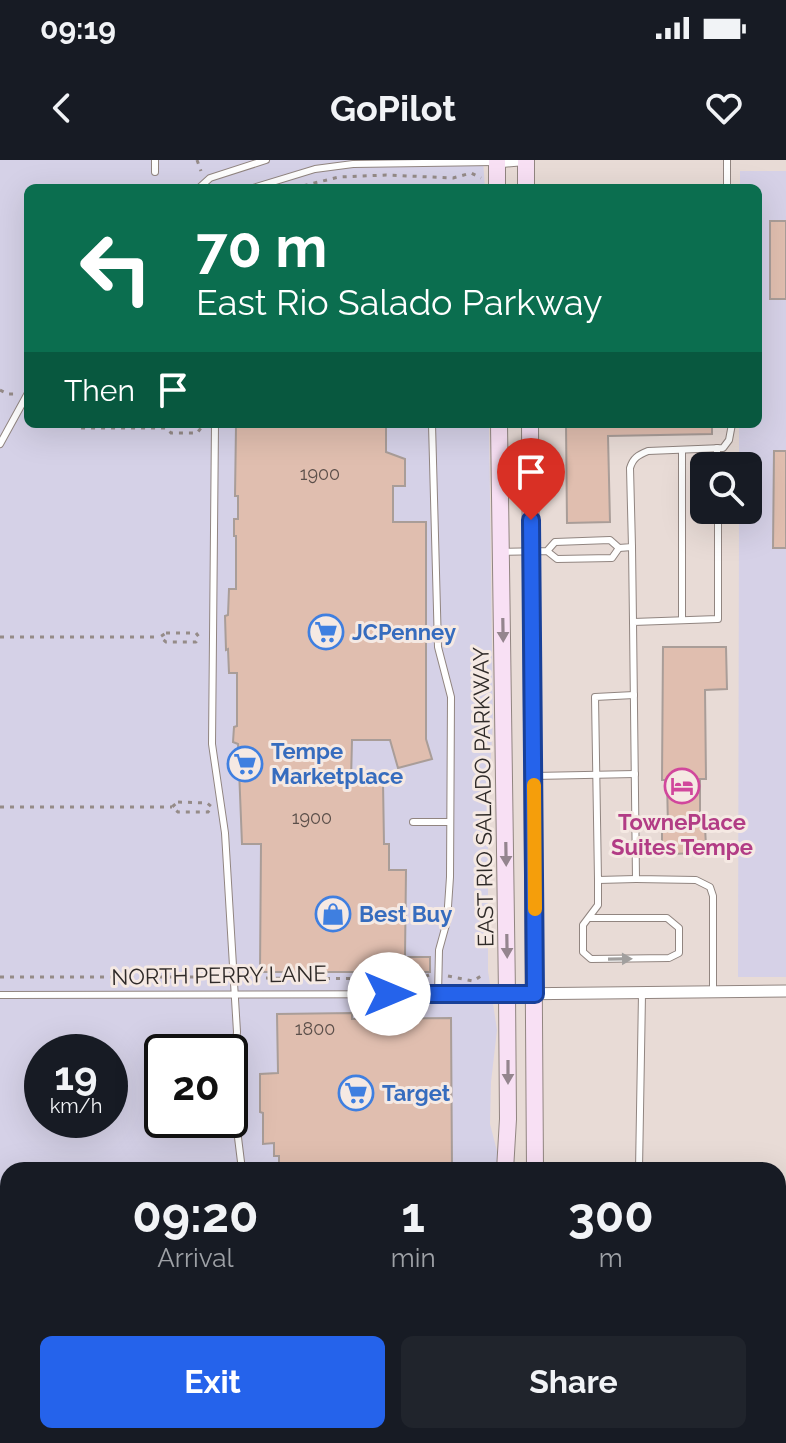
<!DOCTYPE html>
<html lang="en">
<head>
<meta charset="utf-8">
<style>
  body { margin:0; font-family:Raleway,sans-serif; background:#20242c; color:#f1f3f6; height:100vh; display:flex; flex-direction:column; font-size:30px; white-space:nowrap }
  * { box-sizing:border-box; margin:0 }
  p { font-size:26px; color:#9ea1a6 }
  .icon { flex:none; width:44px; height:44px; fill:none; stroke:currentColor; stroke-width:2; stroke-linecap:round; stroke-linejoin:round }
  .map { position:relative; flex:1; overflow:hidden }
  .drawer { position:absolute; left:0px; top:1002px; width:786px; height:282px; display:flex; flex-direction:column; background:#171b24; border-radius:24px 24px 0 0; box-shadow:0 8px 32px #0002 }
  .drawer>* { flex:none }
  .banner { position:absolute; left:24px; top:24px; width:738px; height:244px; border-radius:12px; box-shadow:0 8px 32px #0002; background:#0b6e4f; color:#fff; overflow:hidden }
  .tools { position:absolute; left:690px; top:292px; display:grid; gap:16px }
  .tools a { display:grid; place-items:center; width:72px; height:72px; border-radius:12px; background:#171b24; box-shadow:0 8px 32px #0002; font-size:40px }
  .speed { position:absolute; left:24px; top:874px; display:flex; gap:16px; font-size:40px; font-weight:700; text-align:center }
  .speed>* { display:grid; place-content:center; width:104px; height:104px; border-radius:50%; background:#171b24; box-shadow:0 8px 32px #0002; line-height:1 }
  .speed small { font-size:20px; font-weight:400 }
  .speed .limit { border:4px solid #111; border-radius:12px; background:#fff; color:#111 }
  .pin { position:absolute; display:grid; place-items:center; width:68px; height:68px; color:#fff; margin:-82px -34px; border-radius:50% 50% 50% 0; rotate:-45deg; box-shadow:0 0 8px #0007 }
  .pin .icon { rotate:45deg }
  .me { position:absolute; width:88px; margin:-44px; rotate:90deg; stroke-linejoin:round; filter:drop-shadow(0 0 6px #0008) }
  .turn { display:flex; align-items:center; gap:28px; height:168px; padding:0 40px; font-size:36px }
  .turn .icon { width:104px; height:104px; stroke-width:2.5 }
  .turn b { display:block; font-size:56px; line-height:68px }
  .then { display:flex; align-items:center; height:76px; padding:0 40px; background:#0003; gap:16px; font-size:30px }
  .eta { display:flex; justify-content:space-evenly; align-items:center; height:136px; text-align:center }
  .eta b { font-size:48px; font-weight:700; line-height:56px }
  .action { display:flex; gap:16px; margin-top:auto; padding:16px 40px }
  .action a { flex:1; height:92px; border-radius:12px; background:#2563eb; color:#fff; font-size:32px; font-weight:700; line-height:92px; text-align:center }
  .action a+a { background:#20242c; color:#f1f3f6 }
  .status { display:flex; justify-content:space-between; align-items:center; height:56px; padding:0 40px; background:#171b24; direction:ltr }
  .status svg { height:22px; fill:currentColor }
  header { display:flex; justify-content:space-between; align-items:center; height:104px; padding:0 40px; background:#171b24; font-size:36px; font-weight:700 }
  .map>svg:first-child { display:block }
</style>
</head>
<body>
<div class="status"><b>09:19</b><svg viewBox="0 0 49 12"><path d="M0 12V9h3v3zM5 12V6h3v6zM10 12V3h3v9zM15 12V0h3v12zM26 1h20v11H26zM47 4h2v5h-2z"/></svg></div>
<header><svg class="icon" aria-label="back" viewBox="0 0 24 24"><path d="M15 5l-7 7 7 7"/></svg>GoPilot<svg class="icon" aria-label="heart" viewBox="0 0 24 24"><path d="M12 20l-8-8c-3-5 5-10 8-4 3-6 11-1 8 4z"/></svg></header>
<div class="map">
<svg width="786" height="1283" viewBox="0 0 786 1283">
  <rect width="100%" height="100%" fill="#e8dbd6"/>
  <path fill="#d5d1e7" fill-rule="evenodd" d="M0,0H483L485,28H28V264H489L493,561L488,646V811L497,870L491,922L490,964L498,995L497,1010H8V1276H480V1283H0ZM42,892H110V960H42ZM162,892H230V960H162Z"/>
  <path fill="#d6d1e7" d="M740,11H786V817H738L739,350H748V306H739V264H758V28H740Z"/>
  <g fill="#e0beaf" stroke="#a99d98" stroke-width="2">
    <rect x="770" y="61" width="16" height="78"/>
    <path d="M239,264H386V292L405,299V326H393V362H426V579L432,599L398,608L390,580H352L351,621L383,622L384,684H389V710H406L405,797H430V812H260L261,684H242L238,584L233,582L234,567L237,566V513H229L228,489L226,490L225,456L228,455L229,429H236V376H234V359H238V336H235L236,266Z"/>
    <path d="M566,264H712V274L608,276L610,362L567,363Z"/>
    <path d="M774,291H786V388H773Z"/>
    <path d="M663,487H726L727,529L705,530L706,619H700V667H705L706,686H699L698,693L672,694V689H662V668H668L667,620H662Z"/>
    <path d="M352,853V859L451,858L452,1010H279V996H274V983L263,984V953L260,952V914L278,913L277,854Z"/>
  </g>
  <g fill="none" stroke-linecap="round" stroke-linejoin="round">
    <g stroke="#918580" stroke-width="8">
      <g id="service">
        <path d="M155,0V12"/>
        <path d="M727,0V28"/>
        <path d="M199,28L210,18L266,0"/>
        <path d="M253,28L315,9L353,4L494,2"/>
        <path d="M215,264L212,584L225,673L237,872L233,911L234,945L242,1010"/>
        <path d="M432,264L438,487L451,537L450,717L447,761L439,790L438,835"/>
        <path d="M0,284L28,233"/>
        <path d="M717,288V306"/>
        <path d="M682,290V460"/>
        <path d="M632,387L633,462"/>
        <path d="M619,388L632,387L630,308C633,298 638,295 648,291L723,288L729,280L732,264"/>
        <path d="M502,392L547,391L557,399L612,398L619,388L610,380L555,382L547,391"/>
        <path d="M634,535L595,537L598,720L636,719"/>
        <path d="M534,616L635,614"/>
        <path d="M413,662H450"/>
        <path d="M590,758H667L679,768V793L669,798L591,799L583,792V765L598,745V720"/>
        <path d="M713,832V736L710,727L696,720L636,719L633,462L718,459V350"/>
        <path d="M0,835L504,834"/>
        <path d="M639,1010L642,834"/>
        <path d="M778,1266H786"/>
        <path d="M0,1267L6,1283"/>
        <path d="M443,1276V1283"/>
        <path d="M585,1276V1283"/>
        <path d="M722,1276V1283"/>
        <path d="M242,1283V1276"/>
        <path d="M738,1283L739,1276"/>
      </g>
    </g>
    <g stroke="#918580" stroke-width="13">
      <g id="minor">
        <path d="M497,2L519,0"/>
        <path d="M507,834L786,831"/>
        <path d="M778,1122H786"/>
      </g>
    </g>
    <g stroke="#918580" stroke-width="18">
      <g id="secondary">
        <path d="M497,0V28"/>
        <path d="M526,0V28"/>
        <path d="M499,264L507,834L508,959L505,1010"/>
        <path d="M530,264L535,1010"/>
        <path d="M489,1283V1276"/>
        <path d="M519,1283V1276"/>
      </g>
    </g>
    <g stroke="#958b88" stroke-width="3" stroke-dasharray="4 6" stroke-linecap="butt">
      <path d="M197,0L201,11"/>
      <path d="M294,28L339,17L386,15L453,18L471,13L481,18"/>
      <path d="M0,230L8,234H15"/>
      <path d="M72,264L80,268H167"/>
      <path d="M171,264L167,268L171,273H197L201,268L198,264"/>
      <path d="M166,473H196L199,477L196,482H166L160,477Z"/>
      <path d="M0,477H160"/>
      <path d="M178,642L207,643L212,647L208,652H178L172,647Z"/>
      <path d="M0,647H172"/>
      <path d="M448,816L473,821L481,816"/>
      <path d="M0,817H206L224,812"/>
      <path d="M246,818L419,819L429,815"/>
      <path d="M157,930H162"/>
      <path d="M0,1179H8"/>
      <path d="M131,1276V1283"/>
    </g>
    <use href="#service" stroke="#fff" stroke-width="6"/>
    <use href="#minor" stroke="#fff" stroke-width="11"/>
    <use href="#secondary" stroke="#f8e0f4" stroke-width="16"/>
  </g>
  <defs><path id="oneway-solid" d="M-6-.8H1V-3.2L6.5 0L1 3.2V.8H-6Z" transform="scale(2)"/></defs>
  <g fill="#94858e">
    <use href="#oneway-solid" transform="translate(503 470) rotate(89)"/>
    <use href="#oneway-solid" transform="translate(506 694) rotate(89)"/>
    <use href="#oneway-solid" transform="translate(507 786) rotate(89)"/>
    <use href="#oneway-solid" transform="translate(508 912) rotate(90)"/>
  </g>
  <use fill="#a19f9e" href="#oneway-solid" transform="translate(620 799) rotate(-1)"/>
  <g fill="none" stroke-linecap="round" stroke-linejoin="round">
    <g stroke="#184099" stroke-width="20">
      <path id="route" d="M389,834H535L531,360"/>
    </g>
    <use href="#route" stroke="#2563eb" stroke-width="14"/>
    <path stroke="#f59e0b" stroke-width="14" d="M534,625L535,749"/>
  </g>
  <defs>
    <g id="supermarket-ring" transform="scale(1.8)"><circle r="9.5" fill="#f5e9e3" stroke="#3f7fe0" stroke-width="1.5"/><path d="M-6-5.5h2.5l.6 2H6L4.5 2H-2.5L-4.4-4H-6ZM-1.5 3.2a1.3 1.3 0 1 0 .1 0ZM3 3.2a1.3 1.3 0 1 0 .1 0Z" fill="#3f7fe0"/></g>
    <g id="hotel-ring" transform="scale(1.8)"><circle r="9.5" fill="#f5e9e3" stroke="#d1479c" stroke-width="1.5"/><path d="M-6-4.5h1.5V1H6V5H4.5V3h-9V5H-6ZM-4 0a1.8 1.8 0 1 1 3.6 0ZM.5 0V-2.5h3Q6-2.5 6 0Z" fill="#d1479c"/></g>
    <g id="shop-ring" transform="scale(1.8)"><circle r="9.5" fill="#f5e9e3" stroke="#3f7fe0" stroke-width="1.5"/><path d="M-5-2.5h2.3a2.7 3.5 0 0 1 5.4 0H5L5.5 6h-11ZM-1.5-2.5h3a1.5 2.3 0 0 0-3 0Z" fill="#3f7fe0"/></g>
  </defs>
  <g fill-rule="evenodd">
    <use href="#supermarket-ring" x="326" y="472"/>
    <use href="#supermarket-ring" x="245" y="604"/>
    <use href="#hotel-ring" x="682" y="626"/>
    <use href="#shop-ring" x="333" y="754"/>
    <use href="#supermarket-ring" x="356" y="933"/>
  </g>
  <g text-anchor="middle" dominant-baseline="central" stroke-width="6" stroke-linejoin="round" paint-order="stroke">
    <g font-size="18" fill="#5b4f4a">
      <text x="320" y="313">1900</text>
      <text x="312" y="657">1900</text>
      <text x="315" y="868">1800</text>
    </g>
    <g font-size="22" font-weight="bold" fill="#366cbe" stroke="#f5e9e3" text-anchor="start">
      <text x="352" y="472">JCPenney</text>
      <text x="271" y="591">Tempe<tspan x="271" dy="25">Marketplace</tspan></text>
      <text x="359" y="754">Best Buy</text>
      <text x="382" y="933">Target</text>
    </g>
    <g font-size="22" fill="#2f2a28" stroke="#f5e9e3">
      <text transform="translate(483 637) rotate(-91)">EAST RIO SALADO PARKWAY</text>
      <text transform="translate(219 815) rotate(-1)">NORTH PERRY LANE</text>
    </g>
    <g font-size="22" font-weight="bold" fill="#b23c85" stroke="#f5e9e3">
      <text x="682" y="662">TownePlace<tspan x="682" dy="25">Suites Tempe</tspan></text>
    </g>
  </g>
</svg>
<div class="tools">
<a><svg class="icon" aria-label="search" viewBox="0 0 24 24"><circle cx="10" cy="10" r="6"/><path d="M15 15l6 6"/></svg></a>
</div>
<div class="speed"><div>19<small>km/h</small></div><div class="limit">20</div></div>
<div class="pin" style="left:531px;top:360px;background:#d93025"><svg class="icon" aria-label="arrive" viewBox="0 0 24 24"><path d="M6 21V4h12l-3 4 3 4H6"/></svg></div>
<svg class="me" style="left:389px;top:834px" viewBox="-20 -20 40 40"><circle r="19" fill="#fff"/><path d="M0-13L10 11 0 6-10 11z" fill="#2563eb"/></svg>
<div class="banner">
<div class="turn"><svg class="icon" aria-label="left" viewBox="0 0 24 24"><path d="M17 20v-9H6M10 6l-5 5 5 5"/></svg><div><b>70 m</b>East Rio Salado Parkway</div></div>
<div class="then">Then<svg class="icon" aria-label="arrive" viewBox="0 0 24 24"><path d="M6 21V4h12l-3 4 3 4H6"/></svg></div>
</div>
<section class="drawer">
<div class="eta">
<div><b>09:20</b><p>Arrival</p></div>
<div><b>1</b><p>min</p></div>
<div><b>300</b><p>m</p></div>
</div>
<div class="action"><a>Exit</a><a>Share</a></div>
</section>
</div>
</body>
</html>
